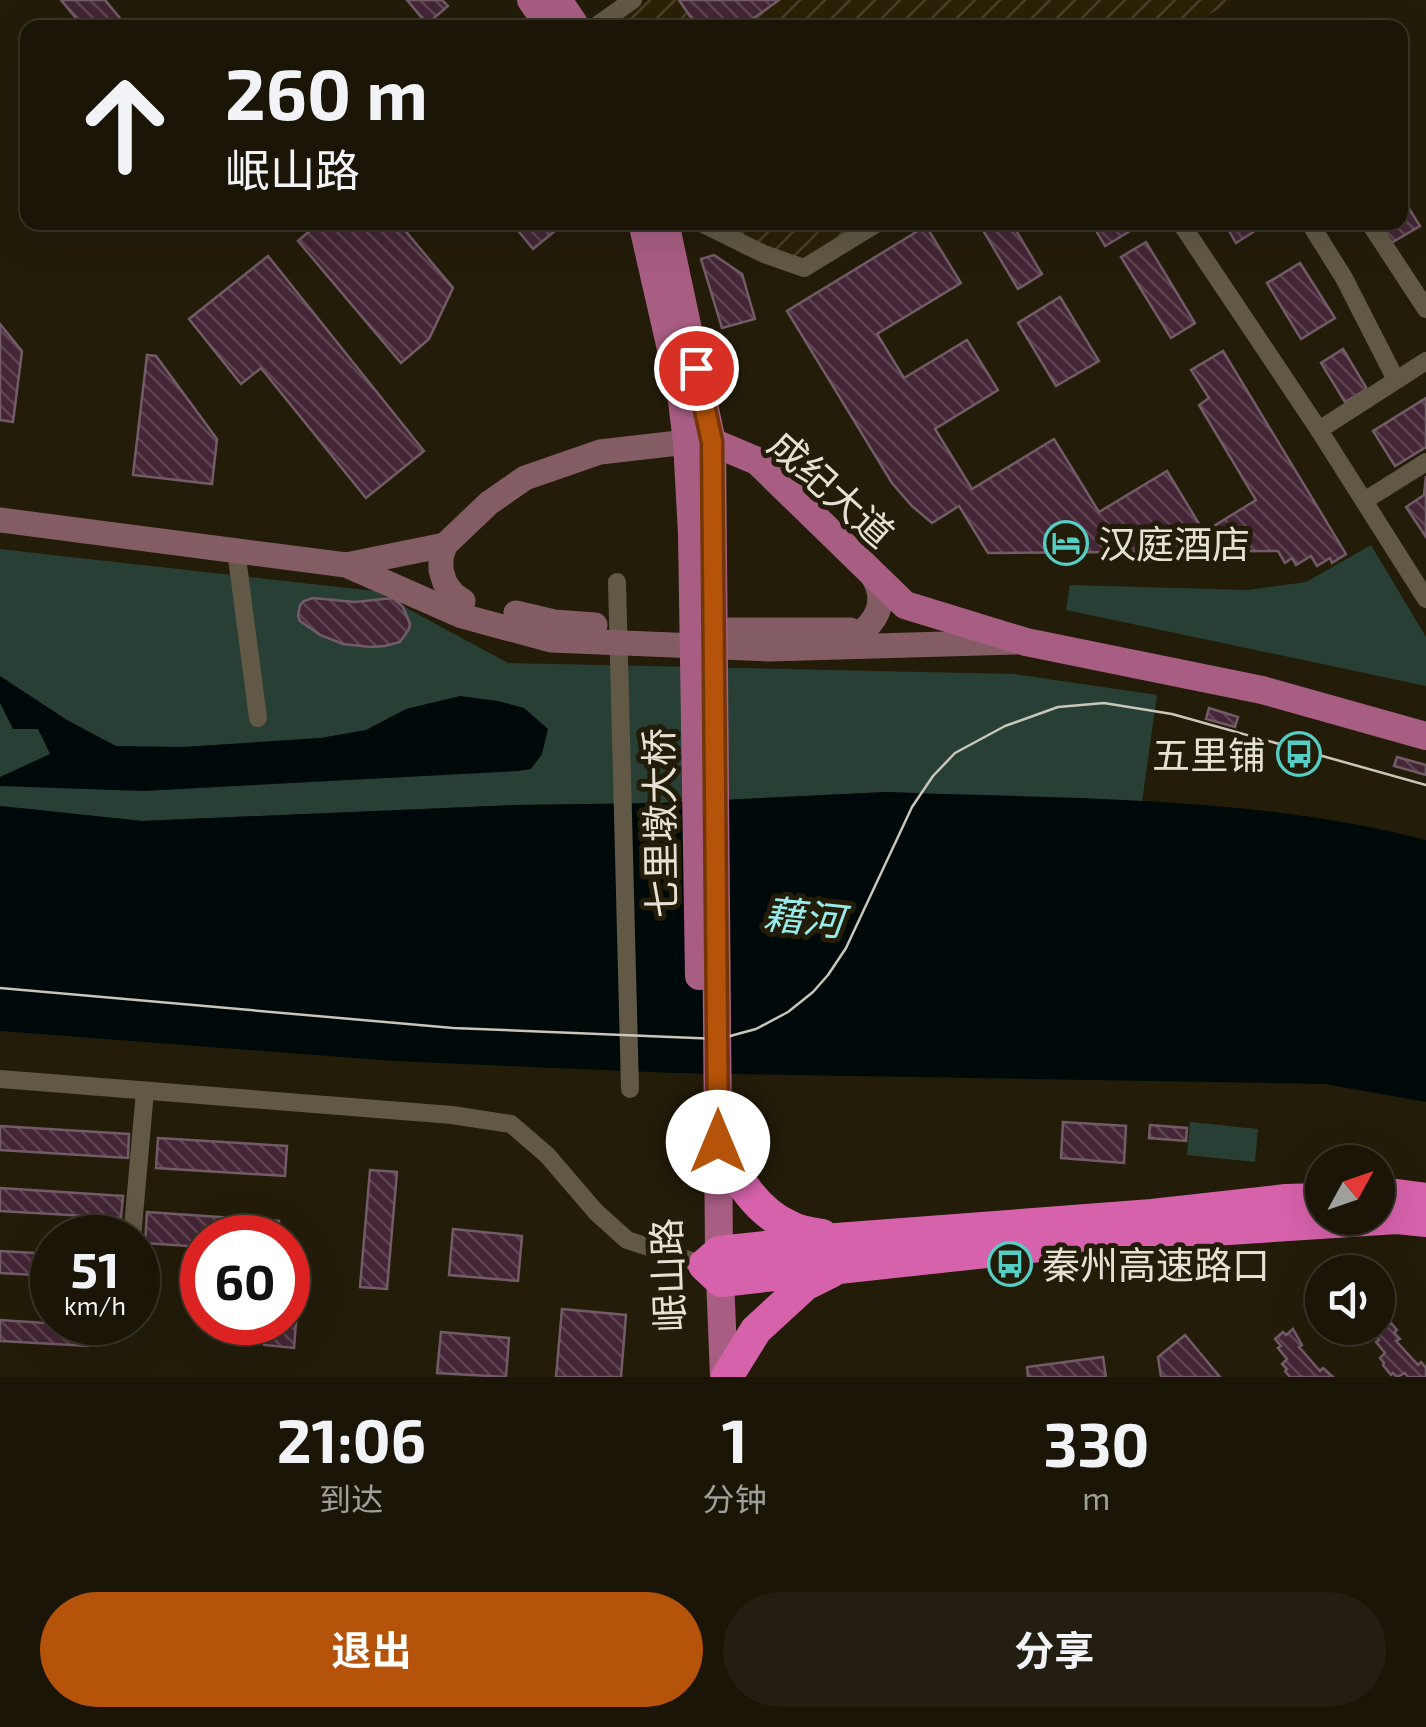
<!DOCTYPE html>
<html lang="zh">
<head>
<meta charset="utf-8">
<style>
  body { margin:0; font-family:"Exo 2","Noto Sans SC",sans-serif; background:#231e11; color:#f1f3f6; height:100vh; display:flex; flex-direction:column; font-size:38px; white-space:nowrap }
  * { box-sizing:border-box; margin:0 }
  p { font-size:32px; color:#9f9f9b }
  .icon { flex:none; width:55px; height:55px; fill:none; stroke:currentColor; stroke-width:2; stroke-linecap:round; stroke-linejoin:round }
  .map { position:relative; height:1377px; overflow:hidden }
  .side { display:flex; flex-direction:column; background:#1a1507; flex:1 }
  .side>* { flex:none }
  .guide { position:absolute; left:20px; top:20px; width:1388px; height:210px; border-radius:20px; box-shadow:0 10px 40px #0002,0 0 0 2px #383428; background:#1a1507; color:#f1f3f6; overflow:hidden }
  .needle { width:65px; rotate:50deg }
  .controls { position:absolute; left:1305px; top:1145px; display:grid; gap:20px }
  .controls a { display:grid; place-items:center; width:90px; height:90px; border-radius:50%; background:#1a1507; box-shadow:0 10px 40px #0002,0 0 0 2px #383428; font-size:50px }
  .speed { position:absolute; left:30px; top:1215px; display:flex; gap:20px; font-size:50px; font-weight:700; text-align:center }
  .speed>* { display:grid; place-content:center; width:130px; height:130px; border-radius:50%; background:#1a1507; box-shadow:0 10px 40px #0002,0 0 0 2px #383428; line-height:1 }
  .speed small { font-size:25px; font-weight:400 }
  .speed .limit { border:15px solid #d22; background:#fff; color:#111 }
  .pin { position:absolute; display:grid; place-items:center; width:85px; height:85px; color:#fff; margin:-42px; border:5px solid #fff; border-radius:50%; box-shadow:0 2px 10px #0007 }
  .me { position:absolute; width:110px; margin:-55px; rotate:0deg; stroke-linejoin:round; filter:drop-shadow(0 0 8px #0008) }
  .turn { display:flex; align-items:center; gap:35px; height:210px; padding:0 40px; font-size:45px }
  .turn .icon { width:130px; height:130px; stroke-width:2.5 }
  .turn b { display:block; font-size:70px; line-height:85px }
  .eta { display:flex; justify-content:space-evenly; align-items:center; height:170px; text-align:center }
  .eta b { font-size:60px; font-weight:700; line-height:70px }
  .primary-button { display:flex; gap:20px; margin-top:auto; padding:20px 40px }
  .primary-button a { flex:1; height:115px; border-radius:60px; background:#b45309; color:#fff; font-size:40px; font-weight:700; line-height:115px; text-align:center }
  .primary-button a+a { background:#231e11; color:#f1f3f6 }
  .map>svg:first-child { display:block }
</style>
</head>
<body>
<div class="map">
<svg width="1426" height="1377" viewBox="0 0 1426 1377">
  <defs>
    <pattern id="industrial-furrows" width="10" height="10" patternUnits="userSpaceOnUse" patternTransform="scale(2.5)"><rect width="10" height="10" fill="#2a2106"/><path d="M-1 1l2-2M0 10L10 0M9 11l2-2" fill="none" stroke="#494129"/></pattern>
    <pattern id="building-back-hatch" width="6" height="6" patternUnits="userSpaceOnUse" patternTransform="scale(2.5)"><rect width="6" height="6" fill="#442636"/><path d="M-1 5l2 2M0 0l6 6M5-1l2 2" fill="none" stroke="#5f4552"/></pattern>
  </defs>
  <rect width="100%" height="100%" fill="#231c09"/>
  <g fill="url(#industrial-furrows)">
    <path d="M648,0H1232L1188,28H622L619,20Z"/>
    <path d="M712,223H882L809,269Z"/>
  </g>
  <g fill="#273f34">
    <path d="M1371,545L1426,637V686L1066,610L1070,585L1248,590L1306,582Z"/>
    <path d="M0,549L375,591L508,663L1015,674L1157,695L1142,802L887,792L662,803L516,805L142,821L0,806Z"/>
    <path d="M1190,1122L1258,1129L1255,1162L1187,1155Z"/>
  </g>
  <g fill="#000909">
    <path d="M0,676L67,720L116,746L183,747L320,738L366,730L406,709L460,696L498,701L524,708L548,729L542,754L531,769L518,771L143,791L0,786V777L50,754L38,729H13L0,703Z"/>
    <path d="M887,792C1067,799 1251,795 1426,840V1102L1325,1084L674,1073L394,1061L0,1031V806L142,821L516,805L662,803Z"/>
  </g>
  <g fill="url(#building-back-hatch)" stroke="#725c67" stroke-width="2.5">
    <path d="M61,0H105L128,28H84Z"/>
    <path d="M407,0H442L448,6L427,24Z"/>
    <path d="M679,0H779L740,28H698Z"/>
    <path d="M1400,194L1420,226L1391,243L1378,222H1400Z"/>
    <path d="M320,222H398L453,288L429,339L401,363L298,241Z"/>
    <path d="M511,222H558L561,226L533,249Z"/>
    <path d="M978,222H1011L1042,274L1018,289Z"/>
    <path d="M1091,222H1125L1130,231L1105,246Z"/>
    <path d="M1224,222H1269L1236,243Z"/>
    <path d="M926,226L961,283L877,334L904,378L967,340L998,390L935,429L972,489L1054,439L1099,512L1167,471L1204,532L1256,500L1199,405L1209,398L1191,370L1223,351L1346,554L1332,563L1330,558L1317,566L1311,556L1296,565L1292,558L1285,563L1278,551L988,553L959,506L932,523L912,506L892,483L787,311Z"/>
    <path d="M1146,242L1195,323L1171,338L1121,257Z"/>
    <path d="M714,255L742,274L755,319L722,328L701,259Z"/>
    <path d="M268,256L424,451L366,498L261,368L241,384L189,319Z"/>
    <path d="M1300,263L1335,318L1301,339L1267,283Z"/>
    <path d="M1060,297L1099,361L1056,386L1018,323Z"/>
    <path d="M0,324L22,351L13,422L0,420Z"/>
    <path d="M1343,349L1367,389L1345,402L1321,363Z"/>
    <path d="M147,355L156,356L217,439L212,484L133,475Z"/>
    <path d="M1426,398V447L1395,466L1373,431Z"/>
    <path d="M1426,476V537L1406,507L1424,495Z"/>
    <path d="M313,598L355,602L393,598L403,607L410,624L409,629L400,642L385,646L371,647L343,644L320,635L300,621L298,616L300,605L304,601Z"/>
    <path d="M1209,708L1238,717L1235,727L1206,719Z"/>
    <path d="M1397,757L1426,765V775L1394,766Z"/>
    <path d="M1063,1122L1126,1126L1124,1163L1061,1158Z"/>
    <path d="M1150,1125L1187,1128L1186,1141L1149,1138Z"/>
    <path d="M0,1126L129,1134L128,1158L0,1150Z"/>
    <path d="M158,1138L287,1146L285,1176L156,1168Z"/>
    <path d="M370,1170L397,1172L387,1289L360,1287Z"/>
    <path d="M0,1188L123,1196L121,1218L0,1211Z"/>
    <path d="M147,1212L279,1221L278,1238H202V1247L145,1243Z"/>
    <path d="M453,1229L522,1236L518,1281L449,1275Z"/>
    <path d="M0,1251L52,1254V1276L0,1273Z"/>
    <path d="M288,1285L299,1286L294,1348L264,1345L266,1322H288Z"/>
    <path d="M562,1309L626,1315L621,1377H556Z"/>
    <path d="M0,1320L89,1326L88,1346L0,1341Z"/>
    <path d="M1391,1323L1397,1330L1394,1333L1400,1339L1396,1341L1418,1365L1421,1362L1426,1368V1377H1408L1405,1373L1397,1377L1393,1373L1391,1375L1383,1365L1384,1363L1380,1358L1385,1353L1376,1342L1379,1340L1373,1333L1381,1326L1384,1329Z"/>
    <path d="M1293,1329L1302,1345L1299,1347L1320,1371L1323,1368L1333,1377H1290L1285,1371L1287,1369L1282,1364L1287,1359L1278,1348L1281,1346L1275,1339L1283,1332L1286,1335Z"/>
    <path d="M441,1332L509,1338L506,1377L437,1373Z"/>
    <path d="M1185,1335L1220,1377H1161L1158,1357Z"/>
    <path d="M1103,1357L1106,1377H1028L1027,1367Z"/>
  </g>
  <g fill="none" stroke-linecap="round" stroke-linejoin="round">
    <g stroke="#615945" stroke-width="18">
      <path d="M593,28L633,0"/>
      <path d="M699,222L764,254L804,268L879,222"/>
      <path d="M1180,222L1319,430L1426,599"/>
      <path d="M1309,222L1344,278L1396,380"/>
      <path d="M1369,222L1426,309"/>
      <path d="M1319,430L1426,361"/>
      <path d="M1364,501L1426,462"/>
      <path d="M236,550L258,718"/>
      <path d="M617,582L630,1089"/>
      <path d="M0,1079L452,1115L511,1124L547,1155L596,1212L627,1240L704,1265"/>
      <path d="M132,1238L145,1091"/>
    </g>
    <g stroke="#845c64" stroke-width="25">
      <path d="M0,520L346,565L462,616L551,640L769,649L1016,642"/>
      <path d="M346,565L445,545"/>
      <path d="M463,601L453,594L445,583L441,570V557L445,545L489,503L525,478L600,452L687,442"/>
      <path d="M516,613L554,622L595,625"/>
      <path d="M705,630H850"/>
      <path d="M864,630C883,613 885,593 870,572"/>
    </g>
    <g stroke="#a85e83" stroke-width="28">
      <path d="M531,0L550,28"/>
      <path d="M558,0L577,28"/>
      <path d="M642,222L681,393L687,442L692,534L699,976"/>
      <path d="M665,222L712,442L719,1252L724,1377"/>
      <path d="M712,442L757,461L905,605L1026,642L1262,690L1426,736"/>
    </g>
    <g stroke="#d762ac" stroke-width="32">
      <path d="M719,1143C736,1176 754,1211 791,1227C800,1232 812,1233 822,1235"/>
      <path d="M1378,1196L1397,1195L1426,1199"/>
      <path d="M1322,1199L1286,1200L1152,1215L836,1239L719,1252L704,1265L721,1281L1151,1234L1397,1218L1426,1221"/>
      <path d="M727,1377L756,1330L805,1285L831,1272"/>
    </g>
    <path stroke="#cac6b9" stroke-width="2.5" d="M0,988L453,1028L719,1039L756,1029L788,1012L813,992L828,975L846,948L912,807L933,776L955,753L1005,726L1058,707L1104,703L1172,714L1426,785"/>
  </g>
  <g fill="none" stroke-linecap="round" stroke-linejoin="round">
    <g stroke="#753606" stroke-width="25">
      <path id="route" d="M696,368L712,442L718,1142"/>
    </g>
    <use href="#route" stroke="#b45309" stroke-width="18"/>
  </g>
  <defs>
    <g id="hotel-ring" transform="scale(2.25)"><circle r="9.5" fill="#231c09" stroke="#55cec6" stroke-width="1.5"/><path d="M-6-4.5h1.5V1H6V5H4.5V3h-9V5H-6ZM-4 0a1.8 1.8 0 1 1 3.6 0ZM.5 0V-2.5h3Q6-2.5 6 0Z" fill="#55cec6"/></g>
    <g id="bus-ring" transform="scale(2.25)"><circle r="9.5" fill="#231c09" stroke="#55cec6" stroke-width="1.5"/><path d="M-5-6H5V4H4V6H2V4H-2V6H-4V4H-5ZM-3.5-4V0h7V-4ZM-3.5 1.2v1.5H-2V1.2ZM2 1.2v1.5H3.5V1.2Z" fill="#55cec6"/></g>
  </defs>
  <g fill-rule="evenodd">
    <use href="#hotel-ring" x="1066" y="543"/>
    <use href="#bus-ring" x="1299" y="754"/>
    <use href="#bus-ring" x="1010" y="1264"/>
  </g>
  <g text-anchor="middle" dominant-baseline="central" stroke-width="10" stroke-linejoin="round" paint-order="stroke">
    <g font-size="38" fill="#e5e1d5" stroke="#231c09">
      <text transform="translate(832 488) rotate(42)">成纪大道</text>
      <text transform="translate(659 823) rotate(-91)">七里墩大桥</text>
      <text transform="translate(667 1275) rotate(-92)">岷山路</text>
    </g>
    <g font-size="38" fill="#e5e1d5" stroke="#231c09" text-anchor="start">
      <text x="1098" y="543">汉庭酒店</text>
      <text x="1266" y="754" text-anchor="end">五里铺</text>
      <text x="1042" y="1264">秦州高速路口</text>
    </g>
    <g font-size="40" font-style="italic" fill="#98ebeb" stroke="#231c09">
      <text transform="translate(804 916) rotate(6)">藉河</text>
    </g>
  </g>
</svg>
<div class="controls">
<a><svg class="needle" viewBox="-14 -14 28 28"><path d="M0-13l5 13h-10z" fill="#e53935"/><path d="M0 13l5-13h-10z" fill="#9f9f9b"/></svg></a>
<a><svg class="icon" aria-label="sound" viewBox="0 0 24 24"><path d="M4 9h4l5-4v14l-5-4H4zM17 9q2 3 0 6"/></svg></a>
</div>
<div class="speed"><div>51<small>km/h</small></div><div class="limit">60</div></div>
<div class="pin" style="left:696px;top:368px;background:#d93025"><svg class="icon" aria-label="arrive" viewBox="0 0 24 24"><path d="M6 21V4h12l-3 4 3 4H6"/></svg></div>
<svg class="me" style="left:718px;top:1142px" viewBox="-20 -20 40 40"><circle r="19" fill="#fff"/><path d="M0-13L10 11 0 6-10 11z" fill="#b45309"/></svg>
<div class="guide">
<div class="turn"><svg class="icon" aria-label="ahead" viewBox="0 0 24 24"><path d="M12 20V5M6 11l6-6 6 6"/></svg><div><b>260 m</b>岷山路</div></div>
</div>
</div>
<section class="side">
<div class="eta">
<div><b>21:06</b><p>到达</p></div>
<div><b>1</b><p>分钟</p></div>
<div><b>330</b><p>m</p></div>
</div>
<div class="primary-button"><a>退出</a><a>分享</a></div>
</section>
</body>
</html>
